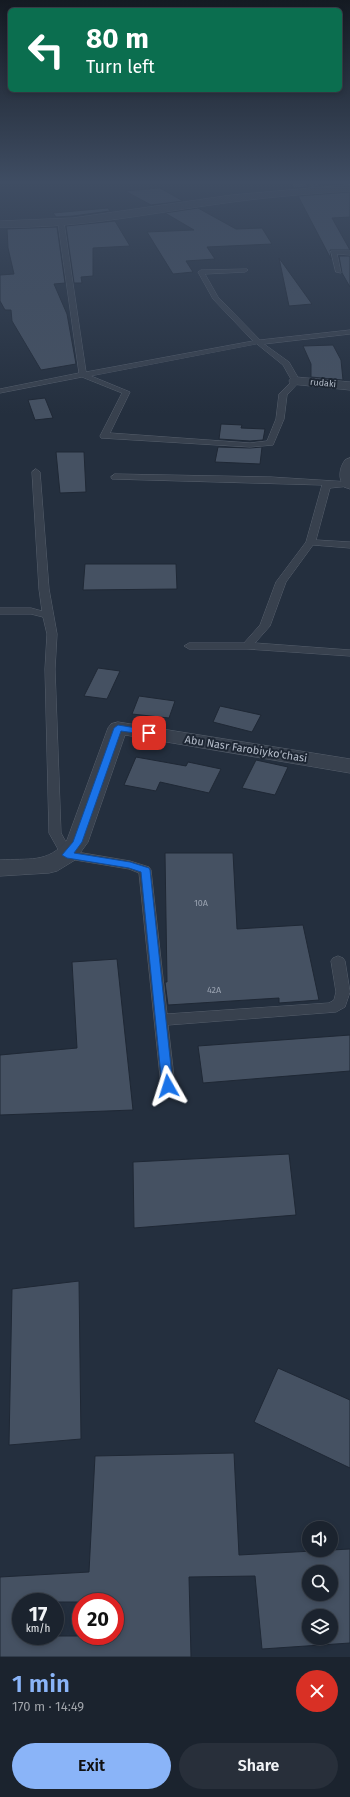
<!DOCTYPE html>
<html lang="en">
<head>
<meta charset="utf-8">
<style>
  body { margin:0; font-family:"Fira Sans",sans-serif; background:#282f3a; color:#f1f3f6; height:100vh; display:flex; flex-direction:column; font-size:15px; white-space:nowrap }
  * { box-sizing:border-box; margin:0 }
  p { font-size:13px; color:#a0a4aa }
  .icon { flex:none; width:22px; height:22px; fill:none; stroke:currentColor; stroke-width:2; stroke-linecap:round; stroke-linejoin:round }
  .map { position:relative; height:1657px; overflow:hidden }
  .side { display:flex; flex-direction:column; background:#1b232e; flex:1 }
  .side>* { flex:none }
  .guide { position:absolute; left:8px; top:8px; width:334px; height:84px; border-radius:6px; box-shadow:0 2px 6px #0003,0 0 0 1px #39404a; background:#0b6e4f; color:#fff; overflow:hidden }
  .buttons { position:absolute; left:302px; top:1521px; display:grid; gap:8px }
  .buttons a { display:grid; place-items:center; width:36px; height:36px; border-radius:50%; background:#1b232e; box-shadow:0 2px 6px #0003,0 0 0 1px #39404a; font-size:20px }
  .speed { position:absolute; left:12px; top:1593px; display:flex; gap:8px; font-size:20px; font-weight:700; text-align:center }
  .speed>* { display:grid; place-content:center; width:52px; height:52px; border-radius:50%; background:#1b232e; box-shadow:0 2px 6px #0003,0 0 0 1px #39404a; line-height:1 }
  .speed small { font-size:10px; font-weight:400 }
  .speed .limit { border:6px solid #d22; background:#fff; color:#111 }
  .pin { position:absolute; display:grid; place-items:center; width:34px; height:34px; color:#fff; margin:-17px; border-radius:8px; box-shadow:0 2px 6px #0006 }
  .me { position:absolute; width:44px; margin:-22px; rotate:354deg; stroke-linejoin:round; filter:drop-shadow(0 0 3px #0008) }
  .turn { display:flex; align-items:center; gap:14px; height:84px; padding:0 12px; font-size:18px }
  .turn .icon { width:52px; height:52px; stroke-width:2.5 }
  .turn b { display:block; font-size:28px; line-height:34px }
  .round { display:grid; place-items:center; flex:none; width:42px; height:42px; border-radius:21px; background:#282f3a }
  .headline { display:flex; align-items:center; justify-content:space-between; height:68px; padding:0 12px }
  h1 { font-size:24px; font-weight:600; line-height:30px; color:#8ab4f8 }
  .cta { display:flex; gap:8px; margin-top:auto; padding:8px 12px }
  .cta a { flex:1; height:46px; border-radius:24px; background:#8ab4f8; color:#111; font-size:16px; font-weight:600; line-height:46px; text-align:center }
  .cta a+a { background:#282f3a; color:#f1f3f6 }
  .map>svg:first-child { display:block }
</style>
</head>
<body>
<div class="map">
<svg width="350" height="1657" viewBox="0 0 350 1657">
  <rect width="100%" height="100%" fill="#242f3e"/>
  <g fill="#455162" stroke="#1f2835" fill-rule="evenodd">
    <path d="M291,182H304L309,187L294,188Z"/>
    <path d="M160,188L183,201L151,205L125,191Z"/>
    <path d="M350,192V217L332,218L350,250H330L331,259L298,196Z"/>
    <path d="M108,208L110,211L73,216L56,217L53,213Z"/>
    <path d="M198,208L236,229L262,228L272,244L207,247L215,259L186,261L193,272L173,274L147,232L194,230L165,213Z"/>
    <path d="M115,221L130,246L93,248V276L81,277L82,283H74L66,226Z"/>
    <path d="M57,227L65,283L54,284L67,314L76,364L41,370L12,321L11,310H5L0,301V275L14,274L8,248L7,229Z"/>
    <path d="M339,256H350V287L342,273Z"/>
    <path d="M279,258L312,304L289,306Z"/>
    <path d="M333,345L341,360L343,380L311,377V364L303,346Z"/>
    <path d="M45,398L53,418L35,420L28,400Z"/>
    <path d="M221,424L242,425L241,428L265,429L263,440L250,441L219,439Z"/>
    <path d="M218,447L250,448L262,447L260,464L215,462Z"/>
    <path d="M56,452H84L86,492L60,493Z"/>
    <path d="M85,564H176L177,589L83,590Z"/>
    <path d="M98,668L120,671L107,699L84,696Z"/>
    <path d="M139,696L175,701L169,718L132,714Z"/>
    <path d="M220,706L261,715L252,732L213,722Z"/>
    <path d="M136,757L186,766L188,762L221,769L209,793L160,782L156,791L124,785Z"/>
    <path d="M256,760L288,767L275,795L242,788Z"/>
    <path d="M165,853H233L237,929L303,925L319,1000L279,1003V998L168,1005L165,982H167Z"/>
    <path d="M117,959L133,1110L0,1115V1055L77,1048L72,962Z"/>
    <path d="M350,1035V1071L203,1083L198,1046Z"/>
    <path d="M289,1154L296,1215L134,1228L133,1162Z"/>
    <path d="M79,1281L81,1439L9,1445L12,1289Z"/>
    <path d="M278,1368L350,1400V1468L254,1422Z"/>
    <path d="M234,1453L239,1555L350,1549V1643L262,1649L255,1576L189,1577L191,1657H0V1577L89,1572L95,1456ZM309,1572H331V1594H309ZM21,1602H115V1636H21ZM309,1616H331V1638H309Z"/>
  </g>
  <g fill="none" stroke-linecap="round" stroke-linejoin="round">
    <g stroke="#565f6c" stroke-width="1">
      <g id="service">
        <path d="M309,182H315L322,190L321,191H317Z"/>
        <path d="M61,221L64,223L86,372L253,341L213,299L198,272L201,270L247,269L248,270L245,272L205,274L218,297L260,340L350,330V334L264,344L289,362L300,381L287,395L284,419L273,445L250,447L101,438L100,436L122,393L82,377L0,393V389L79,373L58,223ZM257,344L283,365L292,381L279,394L276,419L267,441L250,443L110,433L130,392L91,376Z"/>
        <path d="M331,251H350V255L337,254L341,273L336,272Z"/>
        <path d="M36,469L40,472L49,589L57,634L55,669L61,833L71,851L130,861L149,867L151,870L167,1014L329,1003L334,1000L336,992L331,961L333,958L338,956L343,958L345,961L350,992L345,1007L336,1012L168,1025L175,1086L173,1090L168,1092L163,1090L161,1086L139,873L129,869L63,858L49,833L45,669L47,634L43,617L31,614H0V608H31L42,611L39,589L32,472Z"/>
        <path d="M115,474L271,477L350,482V486L330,488L316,540L350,542V548L313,545L286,582L270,626L255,643L350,650V656L247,649H189L184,646L189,643H244L260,625L276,582L306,542L322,485L112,479L111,477Z"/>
      </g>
    </g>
    <g stroke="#565f6c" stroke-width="1">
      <g id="minor">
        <path d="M350,185V191C304,194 257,198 211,205C141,215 72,229 0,227V221L73,218L232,195Z"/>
        <path d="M296,377L350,382V390L291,384L289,381L291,378Z"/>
        <path d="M350,458V489L344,487C338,479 339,468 345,460Z"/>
        <path d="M118,722L350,759V773L125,735L88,842L75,860L57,871L49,873L0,876V860C28,858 48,864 67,840L108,728L111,724Z"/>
      </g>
    </g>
    <use href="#service" fill="#38414e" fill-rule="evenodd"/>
    <use href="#minor" fill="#38414e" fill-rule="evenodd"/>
  </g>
  <linearGradient id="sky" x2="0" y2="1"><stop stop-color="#141a22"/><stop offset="0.44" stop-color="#3f4d63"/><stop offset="1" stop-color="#3f4d63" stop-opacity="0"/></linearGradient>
  <rect width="350" height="414" fill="url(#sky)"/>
  <path fill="#1a73e8" stroke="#114b97" d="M118,725L149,730L153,733L149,735L121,731L82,842L74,853L130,862L149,868L150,870L173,1086L172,1089L168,1090L164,1089L162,1086L141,872L129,868L67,858L62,855L73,842L114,728Z"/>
  <g text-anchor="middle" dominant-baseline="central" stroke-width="4" stroke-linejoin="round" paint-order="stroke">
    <g font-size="9" fill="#b4bcc9" stroke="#1d2633">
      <text transform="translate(323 383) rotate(5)">rudaki</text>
    </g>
    <g font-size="9" fill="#98a1af">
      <text x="201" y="903">10А</text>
      <text x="214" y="990">42А</text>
    </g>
    <g font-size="11" fill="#b4bcc9" stroke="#1d2633">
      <text transform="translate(246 749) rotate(9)">Abu Nasr Farobiyko'chasi</text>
    </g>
  </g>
</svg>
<div class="buttons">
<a><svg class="icon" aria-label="sound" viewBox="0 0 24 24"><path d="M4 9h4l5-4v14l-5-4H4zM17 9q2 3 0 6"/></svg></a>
<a><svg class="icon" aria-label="search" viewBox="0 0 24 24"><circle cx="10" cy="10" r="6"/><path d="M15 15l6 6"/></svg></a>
<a><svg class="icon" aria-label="layers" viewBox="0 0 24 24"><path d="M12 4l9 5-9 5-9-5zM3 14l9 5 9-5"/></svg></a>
</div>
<div class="speed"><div>17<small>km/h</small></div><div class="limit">20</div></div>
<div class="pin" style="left:149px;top:733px;background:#d93025"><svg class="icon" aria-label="arrive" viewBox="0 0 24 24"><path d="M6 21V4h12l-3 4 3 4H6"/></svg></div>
<svg class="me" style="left:168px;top:1086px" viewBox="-20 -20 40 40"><path d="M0-17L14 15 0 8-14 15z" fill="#1a73e8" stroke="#fff" stroke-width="4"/></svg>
<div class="guide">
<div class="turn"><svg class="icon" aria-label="left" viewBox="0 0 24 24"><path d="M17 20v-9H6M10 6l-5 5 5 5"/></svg><div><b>80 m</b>Turn left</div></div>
</div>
</div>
<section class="side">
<div class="headline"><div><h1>1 min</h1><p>170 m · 14:49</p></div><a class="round" style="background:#d93025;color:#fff"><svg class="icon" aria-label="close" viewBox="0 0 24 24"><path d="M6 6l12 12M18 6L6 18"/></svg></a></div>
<div class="cta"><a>Exit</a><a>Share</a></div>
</section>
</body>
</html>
